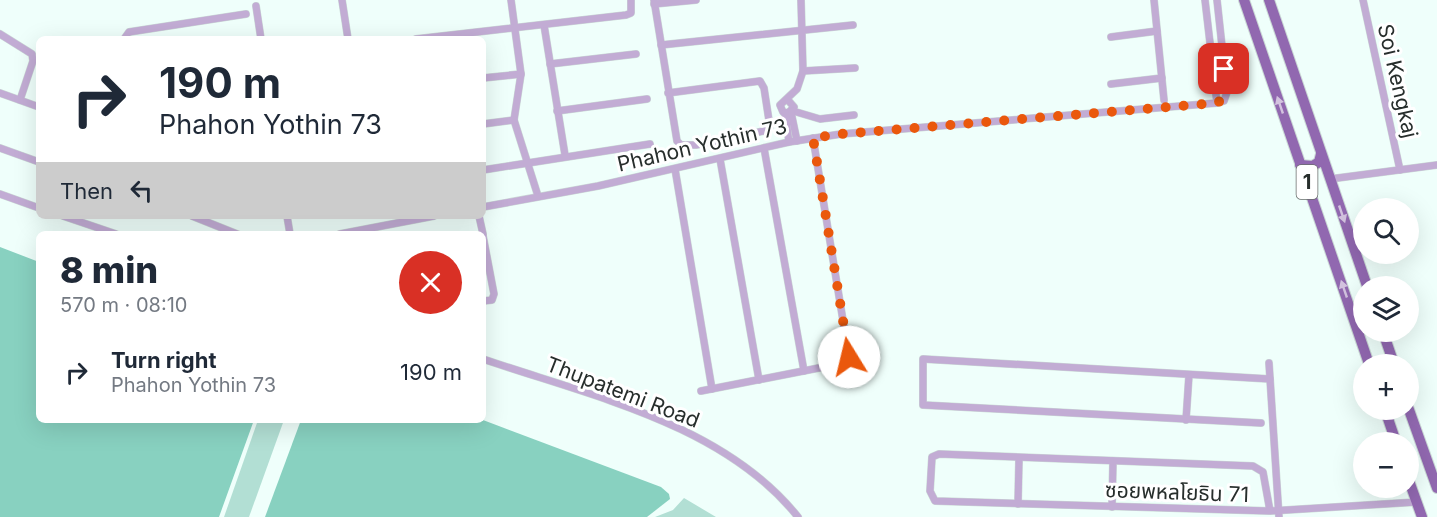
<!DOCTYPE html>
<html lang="en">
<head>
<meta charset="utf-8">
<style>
  body { margin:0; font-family:Inter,"Noto Sans Thai",sans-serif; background:#f6f6f7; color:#1f2937; height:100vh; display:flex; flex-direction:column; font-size:22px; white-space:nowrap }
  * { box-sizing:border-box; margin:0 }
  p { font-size:20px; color:#747a83 }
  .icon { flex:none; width:33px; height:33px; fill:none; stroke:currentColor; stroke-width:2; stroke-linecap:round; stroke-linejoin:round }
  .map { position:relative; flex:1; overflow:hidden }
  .panel { position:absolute; left:36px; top:231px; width:450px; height:192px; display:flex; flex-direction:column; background:#fff; border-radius:9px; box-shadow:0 6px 24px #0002 }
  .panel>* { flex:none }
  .hud { position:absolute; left:36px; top:36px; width:450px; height:183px; border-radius:9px; box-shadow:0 6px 24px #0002; background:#fff; color:#1f2937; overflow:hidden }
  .buttons { position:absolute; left:1353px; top:198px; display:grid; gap:12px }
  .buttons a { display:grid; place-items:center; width:66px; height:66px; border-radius:50%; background:#fff; box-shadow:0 6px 24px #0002; font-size:30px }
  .pin { position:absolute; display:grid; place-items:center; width:51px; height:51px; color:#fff; margin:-26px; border-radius:12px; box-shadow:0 3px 9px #0006 }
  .me { position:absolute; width:66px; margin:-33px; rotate:351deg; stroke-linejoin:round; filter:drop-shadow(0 0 4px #0008) }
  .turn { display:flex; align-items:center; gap:21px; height:126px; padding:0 24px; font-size:27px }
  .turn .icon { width:78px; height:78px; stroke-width:2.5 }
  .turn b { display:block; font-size:42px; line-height:51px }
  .then { display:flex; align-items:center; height:57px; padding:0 24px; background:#0003; gap:12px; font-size:22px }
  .round { display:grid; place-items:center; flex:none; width:63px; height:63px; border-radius:32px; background:#f6f6f7 }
  .head { display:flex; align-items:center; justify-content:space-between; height:102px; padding:0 24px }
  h1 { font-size:36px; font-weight:800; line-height:45px }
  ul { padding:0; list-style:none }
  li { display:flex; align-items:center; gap:18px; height:78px; padding:0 24px }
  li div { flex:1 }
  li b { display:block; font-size:22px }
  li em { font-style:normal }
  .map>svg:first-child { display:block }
</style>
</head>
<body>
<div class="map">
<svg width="1437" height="517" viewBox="0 0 1437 517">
  <rect width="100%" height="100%" fill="#effffb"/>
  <g fill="#b2dfd4">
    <path d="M258,420H284L249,517H224Z"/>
    <path d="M684,498L716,517H655L673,510Z"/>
  </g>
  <g fill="#88d1c0">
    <path d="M0,247L39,262V420H254L219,517H0Z"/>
    <path d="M301,420H483L661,487L669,494L670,499L647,517H265Z"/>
  </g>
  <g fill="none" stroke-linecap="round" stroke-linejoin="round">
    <g stroke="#cbd9d6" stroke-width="8">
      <g id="street">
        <path d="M342,0L348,39"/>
        <path d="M511,0L521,74L514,120L538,196"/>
        <path d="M654,0L677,141L681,145H696L764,131L770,127L764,88L760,81L668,93"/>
        <path d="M1154,0L1164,100"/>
        <path d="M1205,0L1217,103"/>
        <path d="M1363,0L1400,170"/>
        <path d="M654,4L696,0"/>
        <path d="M256,6L261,39"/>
        <path d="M544,25L565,155"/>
        <path d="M0,34L32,54L33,61L20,100"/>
        <path d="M1111,37L1157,31"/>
        <path d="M124,39L129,32L246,14"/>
        <path d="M416,39L626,15L631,13V0"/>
        <path d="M661,45L853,25"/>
        <path d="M550,64L636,54"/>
        <path d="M803,71L855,68"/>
        <path d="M483,78L521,74"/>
        <path d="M1111,84L1162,78"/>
        <path d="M0,93L39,107"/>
        <path d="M787,99L794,107L788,113L783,112L780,105L797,89L803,71L801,0"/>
        <path d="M557,111L647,99"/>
        <path d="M793,111L820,119L854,115"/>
        <path d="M791,112L797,141"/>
        <path d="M785,113L789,142"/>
        <path d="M483,124L514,120"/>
        <path d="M0,148L39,162"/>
        <path d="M764,148L804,371"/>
        <path d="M720,159L759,380"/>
        <path d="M675,169L712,389"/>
        <path d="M483,170L650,144"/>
        <path d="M1330,179L1437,165"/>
        <path d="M0,194L39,208"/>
        <path d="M483,207L598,186L789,142L841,134L1217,103L1224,101L1227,92L1217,0"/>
        <path d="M63,216L116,234"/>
        <path d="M192,216L237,234"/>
        <path d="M287,216L290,234"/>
        <path d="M479,216L483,234"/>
        <path d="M340,234L434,216"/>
        <path d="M483,236L494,294L492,300L483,301"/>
        <path d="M483,359C591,396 724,424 798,517"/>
        <path d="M1269,363L1279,517"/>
        <path d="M701,391L839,364L849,357L813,138"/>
        <path d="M1186,420L1189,375"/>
        <path d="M1261,423L923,405V359L1270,379"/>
        <path d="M1018,504L1019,459"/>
        <path d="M1112,507L1113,461"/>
        <path d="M1270,511L1263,472L1253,466L939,454L932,457L930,491L935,501L1270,511L1417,502"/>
      </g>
    </g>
    <g stroke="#cbd9d6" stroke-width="12">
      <g id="primary">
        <path d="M1244,0L1369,364"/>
        <path d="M1269,0L1367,286"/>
        <path d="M1300,165L1313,166L1319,162L1321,154"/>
        <path d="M1383,332L1394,364"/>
        <path d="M1408,407L1437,488"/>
        <path d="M1385,410L1396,442"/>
        <path d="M1408,478L1422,517"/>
      </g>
    </g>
    <use href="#street" stroke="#c2acd4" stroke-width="7"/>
    <use href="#primary" stroke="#9168b0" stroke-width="10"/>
  </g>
  <defs><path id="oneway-solid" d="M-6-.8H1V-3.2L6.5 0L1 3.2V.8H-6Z" transform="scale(1.5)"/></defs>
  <g fill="#d3c3df">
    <use href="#oneway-solid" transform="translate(1280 105) rotate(-109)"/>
    <use href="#oneway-solid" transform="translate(1342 214) rotate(71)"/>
    <use href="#oneway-solid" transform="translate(1344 289) rotate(-109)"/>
  </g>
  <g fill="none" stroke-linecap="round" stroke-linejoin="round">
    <path stroke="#ea580c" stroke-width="10" stroke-dasharray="0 18" d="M849,357L813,138L841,134L1217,103L1226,97L1224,69"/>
  </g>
  <g text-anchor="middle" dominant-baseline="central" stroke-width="6" stroke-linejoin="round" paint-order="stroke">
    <rect fill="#fff" stroke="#686d6b" stroke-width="1.5" x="1296.5" y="165" width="21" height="34" rx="4.5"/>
    <g font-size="20" font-weight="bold" fill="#272e2c">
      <text x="1307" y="182">1</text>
    </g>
    <g font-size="21" fill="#272e2c" stroke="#fff">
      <text transform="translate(1398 81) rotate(77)">Soi Kengkaj</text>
      <text transform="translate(702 145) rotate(-13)">Phahon Yothin 73</text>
      <text transform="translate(623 392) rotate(21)">Thupatemi Road</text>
      <text transform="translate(1177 492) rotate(2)">ซอยพหลโยธิน 71</text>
    </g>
  </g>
</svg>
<div class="buttons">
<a><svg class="icon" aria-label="search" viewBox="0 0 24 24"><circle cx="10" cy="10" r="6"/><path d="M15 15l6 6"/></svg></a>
<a><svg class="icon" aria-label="layers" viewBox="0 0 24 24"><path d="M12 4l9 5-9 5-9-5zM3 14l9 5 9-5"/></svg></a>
<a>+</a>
<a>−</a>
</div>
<div class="pin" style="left:1224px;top:69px;background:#d93025"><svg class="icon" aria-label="arrive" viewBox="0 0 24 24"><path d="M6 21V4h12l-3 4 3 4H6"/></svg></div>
<svg class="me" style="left:849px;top:357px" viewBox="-20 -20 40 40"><circle r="19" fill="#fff"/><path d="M0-13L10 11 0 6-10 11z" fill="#ea580c"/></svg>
<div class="hud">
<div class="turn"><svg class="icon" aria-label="right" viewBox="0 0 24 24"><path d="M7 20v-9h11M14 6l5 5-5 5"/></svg><div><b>190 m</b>Phahon Yothin 73</div></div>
<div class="then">Then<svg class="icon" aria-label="left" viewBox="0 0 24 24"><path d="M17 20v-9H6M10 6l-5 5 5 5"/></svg></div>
</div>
<section class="panel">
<div class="head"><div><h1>8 min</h1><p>570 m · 08:10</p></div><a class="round" style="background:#d93025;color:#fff"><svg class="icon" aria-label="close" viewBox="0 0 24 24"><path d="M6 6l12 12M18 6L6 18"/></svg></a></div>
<ul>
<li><svg class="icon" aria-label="right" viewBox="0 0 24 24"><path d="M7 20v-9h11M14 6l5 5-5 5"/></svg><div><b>Turn right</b><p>Phahon Yothin 73</p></div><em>190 m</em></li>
</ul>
</section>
</div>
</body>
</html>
